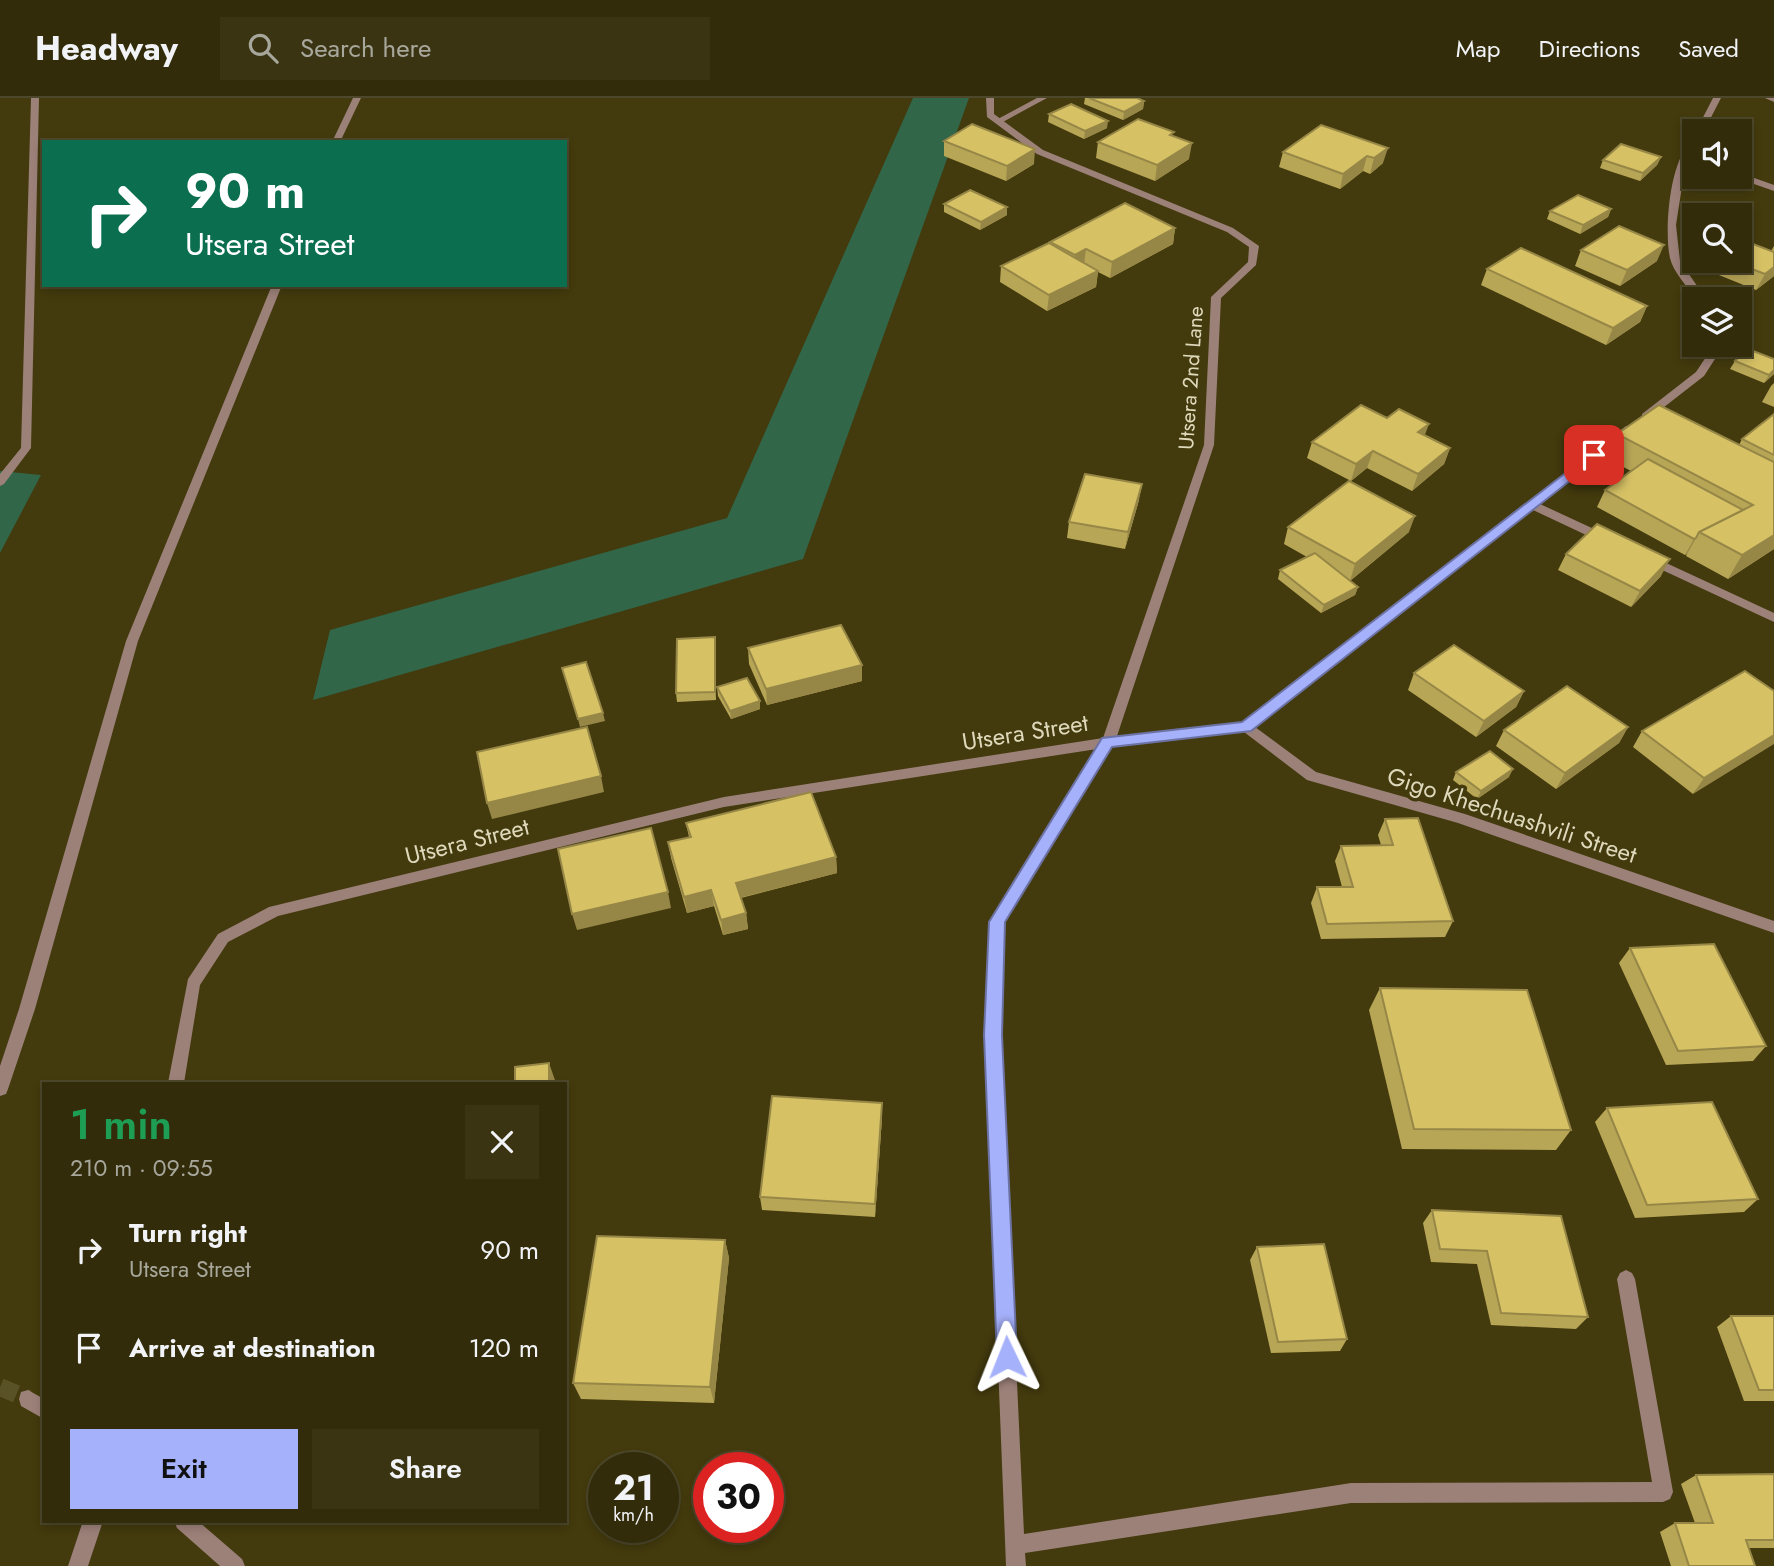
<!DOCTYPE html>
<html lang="en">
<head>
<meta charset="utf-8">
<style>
  body { margin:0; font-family:Jost,sans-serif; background:#3a3413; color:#f1f3f6; height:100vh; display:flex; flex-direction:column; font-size:26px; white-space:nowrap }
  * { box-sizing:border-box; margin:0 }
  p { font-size:23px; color:#a8a79c }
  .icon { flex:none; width:38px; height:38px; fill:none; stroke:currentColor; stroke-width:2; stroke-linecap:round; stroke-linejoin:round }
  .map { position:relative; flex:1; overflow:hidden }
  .sheet { position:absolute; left:42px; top:984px; width:525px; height:441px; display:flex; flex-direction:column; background:#322c0a; border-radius:0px; box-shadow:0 4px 10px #0003,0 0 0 2px #4d482b }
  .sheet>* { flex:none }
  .banner { position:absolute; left:42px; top:42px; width:525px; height:147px; border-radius:0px; box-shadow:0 4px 10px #0003,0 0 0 2px #4d482b; background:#0b6e4f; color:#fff; overflow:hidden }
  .fabs { position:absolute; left:1682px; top:21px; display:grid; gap:14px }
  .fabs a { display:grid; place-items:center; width:70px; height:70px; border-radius:0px; background:#322c0a; box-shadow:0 4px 10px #0003,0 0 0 2px #4d482b; font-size:35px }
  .speed { position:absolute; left:588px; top:1354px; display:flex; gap:14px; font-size:35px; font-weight:700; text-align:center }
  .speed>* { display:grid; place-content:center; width:91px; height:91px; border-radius:50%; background:#322c0a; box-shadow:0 4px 10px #0003,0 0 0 2px #4d482b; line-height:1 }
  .speed small { font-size:18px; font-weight:400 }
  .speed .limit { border:10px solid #d22; background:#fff; color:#111 }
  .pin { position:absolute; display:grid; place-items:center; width:60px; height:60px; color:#fff; margin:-30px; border-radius:14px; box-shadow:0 4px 10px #0006 }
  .me { position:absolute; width:77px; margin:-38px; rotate:358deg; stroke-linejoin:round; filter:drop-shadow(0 0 5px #0008) }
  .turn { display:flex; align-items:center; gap:24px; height:147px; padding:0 28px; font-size:32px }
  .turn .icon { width:91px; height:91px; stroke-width:2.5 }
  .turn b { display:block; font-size:49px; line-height:60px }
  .round { display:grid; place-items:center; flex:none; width:74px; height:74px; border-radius:0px; background:#3a3413 }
  .headline { display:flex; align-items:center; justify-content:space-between; height:119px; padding:0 28px }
  h1 { font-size:42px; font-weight:600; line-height:52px; color:#1e9e55 }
  .action { display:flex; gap:14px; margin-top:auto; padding:14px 28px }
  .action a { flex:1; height:80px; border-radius:0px; background:#a6b1fc; color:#111; font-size:28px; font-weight:600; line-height:80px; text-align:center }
  .action a+a { background:#3a3413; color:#f1f3f6 }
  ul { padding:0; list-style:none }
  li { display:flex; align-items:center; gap:21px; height:98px; padding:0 28px }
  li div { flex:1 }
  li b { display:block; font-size:26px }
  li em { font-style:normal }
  header { display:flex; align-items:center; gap:42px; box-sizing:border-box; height:98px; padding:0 35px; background:#322c0a; border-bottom:2px solid #4d482b }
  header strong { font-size:33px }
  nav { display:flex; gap:38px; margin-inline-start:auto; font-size:24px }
  .search { width:490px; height:63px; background:#3a3413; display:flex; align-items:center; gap:18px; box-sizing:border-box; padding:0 24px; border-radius:0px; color:#a8a79c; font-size:26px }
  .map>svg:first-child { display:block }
</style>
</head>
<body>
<header>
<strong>Headway</strong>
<div class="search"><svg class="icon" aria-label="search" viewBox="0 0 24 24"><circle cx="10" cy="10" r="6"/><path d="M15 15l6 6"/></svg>Search here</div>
<nav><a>Map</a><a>Directions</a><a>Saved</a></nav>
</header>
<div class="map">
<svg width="1774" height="1468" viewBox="0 0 1774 1468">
  <rect width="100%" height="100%" fill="#433a0d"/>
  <g fill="#326649">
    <path d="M913,0H969L803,461L313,602L330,532L727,420Z"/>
    <path d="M0,373L41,377L0,455Z"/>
  </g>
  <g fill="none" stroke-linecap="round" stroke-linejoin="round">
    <path stroke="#5a5227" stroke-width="18" stroke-dasharray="18 9" stroke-linecap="butt" d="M0,1289L28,1301"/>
    <g fill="#9c8179" fill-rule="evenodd">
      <path d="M31,0H39L31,350L4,386L0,388V376L21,350Z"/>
      <path d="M353,0H361L340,44H332Z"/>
      <path d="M1037,0H1047L1001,25L994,23Z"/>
      <path d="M272,187H282L138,543L35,911L8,991L6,996L0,998V968L19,911L126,543Z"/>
    </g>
    <g fill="#9c8179" fill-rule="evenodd">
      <path d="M986,0H994V16L1043,52L1233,130L1259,148L1256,167L1221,200L1214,347L1117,638L1243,625L1626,328H1634V332L1540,406L1609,438V444H1601L1533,412L1255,629L1316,674L1465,716L1774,823V835L1458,725L1307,682L1244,634L1112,648L1004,824L1001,937L1024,1436L1351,1385L1652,1384L1617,1181L1620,1175L1626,1172L1632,1175L1635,1181L1673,1394L1670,1401L1663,1404L1351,1405L1025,1455L1026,1468H1006L985,937L990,823L1097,651L724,709L278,818L228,844L200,887L184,985H168L188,881L218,836L269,809L724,699L1103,640L1204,347L1211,199L1248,164L1249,149L1227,134L1037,56L987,19Z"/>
      <path d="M1713,0H1721L1704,33H1696Z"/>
      <path d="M1765,0H1774V4Z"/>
      <path d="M1694,42V53L1685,69L1676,127L1680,163L1706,201H1696C1688,189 1673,174 1670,160C1664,134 1669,58 1694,42Z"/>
      <path d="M1740,75L1774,87V93L1737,80Z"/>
      <path d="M1714,247H1724L1704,278L1650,320H1642V316L1696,274Z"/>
      <path d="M1649,457L1774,515V524L1645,464L1643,461Z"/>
      <path d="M28,1292L44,1301V1321L21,1308L19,1301L21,1294Z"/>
      <path d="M83,1423H103L88,1468H68Z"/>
      <path d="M174,1423H198L242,1461L245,1468H220L177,1430Z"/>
    </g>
  </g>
  <g fill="#b8a657">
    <path d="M1085,0H1137L1144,3L1143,11L1123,22L1084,6Z"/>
    <path d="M1049,16L1107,30L1084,41L1048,24Z"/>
    <path d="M1321,27L1383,65L1370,76L1363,73L1340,91L1279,69L1283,54Z"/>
    <path d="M1173,38L1189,61L1155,83L1096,60L1098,44Z"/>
    <path d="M944,43L1034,66L1006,83L944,58Z"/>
    <path d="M1661,59L1657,67L1640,83L1600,70L1603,62Z"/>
    <path d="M944,106L1007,117L980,132L944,114Z"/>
    <path d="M1611,111L1608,119L1580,136L1547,121L1550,113Z"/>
    <path d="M1175,130L1173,146L1110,180L1098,174L1096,189L1047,213L1000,184L1001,168L1050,146V144Z"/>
    <path d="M1774,148V178L1756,192L1699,169L1702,163H1740L1771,153Z"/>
    <path d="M1581,152L1657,163L1620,188L1575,168Z"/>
    <path d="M1487,171L1647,208L1640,224L1606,247L1481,187Z"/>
    <path d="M1735,263L1774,276L1764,285L1730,271Z"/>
    <path d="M1774,285V309L1762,304L1771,288Z"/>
    <path d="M1774,316V451L1728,481L1686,458L1687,456L1685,457L1597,409L1605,392L1631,373L1606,360L1617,336L1739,347L1742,341Z"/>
    <path d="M1425,337L1450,350L1444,366L1412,393L1367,370L1351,383L1307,360L1312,344Z"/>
    <path d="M1139,402L1125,451L1067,440L1069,424Z"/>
    <path d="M1288,429L1409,434L1350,483L1358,489L1355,497L1321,515L1278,481L1280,472L1307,459L1284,446Z"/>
    <path d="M1566,456L1661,478L1631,509L1558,472Z"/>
    <path d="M715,539L716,548V602L677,604L676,595Z"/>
    <path d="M748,550L862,583L767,607L749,566Z"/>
    <path d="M1414,575L1524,593L1516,609L1476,639L1408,592Z"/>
    <path d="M717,589L760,603V611L731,621L718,598Z"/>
    <path d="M1774,593L1693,696L1633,649L1642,633Z"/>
    <path d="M1628,629L1619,645L1556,691L1496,648L1504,632Z"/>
    <path d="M1456,674L1509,679L1477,701L1453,682Z"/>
    <path d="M1385,721L1453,823L1445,839L1321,841L1311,805L1317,789H1342L1335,763L1341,748L1381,747L1378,737Z"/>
    <path d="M686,725L836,759L837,775L741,800L746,815L748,831L723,837L714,808L687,815L671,760L668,744L689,739Z"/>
    <path d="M1630,850L1766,948L1753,963L1666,967L1619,865Z"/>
    <path d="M1380,890L1571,1032L1556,1052L1402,1051L1369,912Z"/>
    <path d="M1607,1010L1758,1101L1744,1114L1635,1120L1595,1024Z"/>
    <path d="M882,1019L875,1119L762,1112L760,1099Z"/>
    <path d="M1432,1112L1588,1219L1576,1231L1491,1227L1477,1166L1431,1164L1423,1125Z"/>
    <path d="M725,1142L729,1160L714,1305L581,1301L573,1285Z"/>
    <path d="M1257,1149L1347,1241L1340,1253L1271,1255L1250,1162Z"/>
    <path d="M1731,1218H1774V1303H1744L1717,1229Z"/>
    <path d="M1774,1376V1450H1749L1755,1468H1671L1660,1434L1675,1425H1695L1681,1386L1696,1377Z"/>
  </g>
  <g fill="#968747">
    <path d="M1144,3L1143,11L1123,22L1124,14Z"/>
    <path d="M1108,23L1107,30L1084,41L1085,33Z"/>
    <path d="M1192,45L1189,61L1155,83L1157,67Z"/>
    <path d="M1388,50L1383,65L1370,76L1374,60Z"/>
    <path d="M1035,51L1034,66L1006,83L1007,68Z"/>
    <path d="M1367,58L1363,73L1340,91L1343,76Z"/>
    <path d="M1661,59L1657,67L1640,83L1643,75Z"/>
    <path d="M1007,109V117L980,132L981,124Z"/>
    <path d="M1611,111L1608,119L1580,136L1583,127Z"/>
    <path d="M1175,130L1173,146L1110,180L1112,164Z"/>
    <path d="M1664,147L1657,163L1620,188L1627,172Z"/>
    <path d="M1086,151L1084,167L1073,173L1075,157Z"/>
    <path d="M1774,169V178L1756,192L1765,176Z"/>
    <path d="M1098,173L1096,189L1047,213L1049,197Z"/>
    <path d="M1647,208L1640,224L1606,247L1613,230Z"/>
    <path d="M1774,272V276L1764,285L1769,277Z"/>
    <path d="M1429,326L1423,342L1418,334Z"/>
    <path d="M1450,350L1444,366L1412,393L1418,376Z"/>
    <path d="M1373,353L1367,370L1351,383L1356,366Z"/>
    <path d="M1142,386L1139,402L1125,451L1128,434Z"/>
    <path d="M1415,418L1409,434L1350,483L1355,466Z"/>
    <path d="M1774,437V451L1728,481L1742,457Z"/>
    <path d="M1696,440L1687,456L1685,457L1694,441Z"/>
    <path d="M1670,461L1661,478L1631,509L1640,493Z"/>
    <path d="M1358,489L1355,497L1321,515L1324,507Z"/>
    <path d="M715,539L716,548V602L715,594Z"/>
    <path d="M862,567V583L767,607L766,591Z"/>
    <path d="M1524,593L1516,609L1476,639L1484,623Z"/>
    <path d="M760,603V611L731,621L730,613Z"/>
    <path d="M603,615L605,623L580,629L578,621Z"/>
    <path d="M1628,629L1619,645L1556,691L1565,675Z"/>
    <path d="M1774,637V646L1693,696L1704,680Z"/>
    <path d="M1513,671L1509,679L1477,701L1481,693Z"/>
    <path d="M601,678L604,694L492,721L487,705Z"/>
    <path d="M836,759L837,775L739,800L736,785Z"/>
    <path d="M711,792L714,808L687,815L684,799Z"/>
    <path d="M668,794L671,810L577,832L572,816Z"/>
    <path d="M746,815L748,831L723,837L721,822Z"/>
    <path d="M549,965L556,985H549Z"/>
    <path d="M882,1005V1019L875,1119V1106Z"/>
    <path d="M725,1142L729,1160L714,1305L710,1289Z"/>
  </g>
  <g fill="#d6c165" stroke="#968747" stroke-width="2">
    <path d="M1089,0H1137L1144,3L1124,14Z"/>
    <path d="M1071,6L1108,23L1085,33L1049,16Z"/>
    <path d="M1138,21L1174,34L1170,37L1192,45L1157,67L1098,44Z"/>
    <path d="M972,26L1035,51L1007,68L944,43Z"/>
    <path d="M1321,27L1388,50L1374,60L1367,58L1343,76L1283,54Z"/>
    <path d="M1621,46L1661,59L1643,75L1603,62Z"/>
    <path d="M970,92L1007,109L981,124L944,106Z"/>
    <path d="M1578,97L1611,111L1583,127L1550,113Z"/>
    <path d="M1125,105L1175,130L1112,164L1086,151L1075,157L1050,144Z"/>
    <path d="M1619,128L1664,147L1627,172L1581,152Z"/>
    <path d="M1740,141L1774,154V169L1765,176L1731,163H1740Z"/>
    <path d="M1049,145L1098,173L1049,197L1001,168Z"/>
    <path d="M1521,150L1647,208L1613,230L1487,171Z"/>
    <path d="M1748,251L1774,261V272L1769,277L1735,263Z"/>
    <path d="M1361,307L1387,320L1399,311L1429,326L1418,334L1450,350L1418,376L1373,353L1356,366L1312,344Z"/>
    <path d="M1659,307L1774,364V437L1742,457L1699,434L1753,407L1617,336Z"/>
    <path d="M1774,316V357L1742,341Z"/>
    <path d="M1648,361L1743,412L1699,434L1696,440L1694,441L1605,392Z"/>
    <path d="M1085,376L1142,386L1128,434L1069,424Z"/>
    <path d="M1349,383L1415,418L1355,466L1288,429Z"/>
    <path d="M1597,426L1670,461L1640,493L1566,456Z"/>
    <path d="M1315,455L1358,489L1324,507L1280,472Z"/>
    <path d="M841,527L862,567L766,591L748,550Z"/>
    <path d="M715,539V594L676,595L677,541Z"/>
    <path d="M1454,547L1524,593L1484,623L1414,575Z"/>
    <path d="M586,564L603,615L578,621L562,570Z"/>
    <path d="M1745,573L1774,593V637L1704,680L1642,633Z"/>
    <path d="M747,580L760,603L730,613L717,589Z"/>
    <path d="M1567,588L1628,629L1565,675L1504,632Z"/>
    <path d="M587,629L601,678L487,705L477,654Z"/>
    <path d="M1490,653L1513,671L1481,693L1456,674Z"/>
    <path d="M811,694L836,759L736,785L746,815L721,822L711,792L684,799L668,744L691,739L686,725Z"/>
    <path d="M1418,720L1453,823L1327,826L1317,789H1353L1341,748L1393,747L1385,721Z"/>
    <path d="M651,730L668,794L572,816L558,751Z"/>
    <path d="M1714,846L1766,948L1678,953L1630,850Z"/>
    <path d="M1380,890L1527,892L1571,1032L1414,1031Z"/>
    <path d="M549,965V985H515V969Z"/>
    <path d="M772,998L882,1005L875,1106L760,1099Z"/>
    <path d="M1712,1004L1758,1101L1647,1107L1607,1010Z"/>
    <path d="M1432,1112L1561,1118L1588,1219L1501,1215L1487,1153L1440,1151Z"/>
    <path d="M597,1138L725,1142L710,1289L573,1285Z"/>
    <path d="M1324,1146L1347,1241L1278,1244L1257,1149Z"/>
    <path d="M1731,1218H1774V1292H1759Z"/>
    <path d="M1774,1376V1442H1746L1755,1468H1689L1675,1425H1713L1696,1377Z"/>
  </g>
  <path fill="#a6b1fc" stroke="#6c73a4" stroke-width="2" d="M1594,353L1599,354V360L1251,633L1112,649L1005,824L1002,937L1017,1259L1014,1267L1007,1270L1000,1267L997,1259L984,937L989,824L1102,640L1242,624Z"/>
  <g text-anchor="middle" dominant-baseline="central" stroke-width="7" stroke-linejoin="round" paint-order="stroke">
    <g font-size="21" fill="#dfd9bc" stroke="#433a0d">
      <text transform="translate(1191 280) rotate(-86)">Utsera 2nd Lane</text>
    </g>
    <g font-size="24" fill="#dfd9bc" stroke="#433a0d">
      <text transform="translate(1025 634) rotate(-9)">Utsera Street</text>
      <text transform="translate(1512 717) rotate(18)">Gigo Khechuashvili Street</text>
      <text transform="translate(467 743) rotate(-14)">Utsera Street</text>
    </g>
  </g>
</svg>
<div class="fabs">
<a><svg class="icon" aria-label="sound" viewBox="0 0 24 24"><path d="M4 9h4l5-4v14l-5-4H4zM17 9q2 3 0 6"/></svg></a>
<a><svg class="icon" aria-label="search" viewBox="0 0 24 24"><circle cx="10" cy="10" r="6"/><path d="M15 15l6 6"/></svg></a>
<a><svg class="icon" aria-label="layers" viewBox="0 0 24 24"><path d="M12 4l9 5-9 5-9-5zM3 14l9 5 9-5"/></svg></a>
</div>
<div class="speed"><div>21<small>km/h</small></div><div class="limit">30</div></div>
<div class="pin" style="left:1594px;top:357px;background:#d93025"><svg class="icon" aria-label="arrive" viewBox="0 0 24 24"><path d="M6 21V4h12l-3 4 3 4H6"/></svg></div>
<svg class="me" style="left:1007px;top:1259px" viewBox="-20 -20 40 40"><path d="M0-17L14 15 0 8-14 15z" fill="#a6b1fc" stroke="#fff" stroke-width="4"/></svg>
<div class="banner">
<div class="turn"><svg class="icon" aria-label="right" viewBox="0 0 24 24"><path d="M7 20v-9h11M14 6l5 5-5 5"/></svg><div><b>90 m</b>Utsera Street</div></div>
</div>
<section class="sheet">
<div class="headline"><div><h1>1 min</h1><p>210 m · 09:55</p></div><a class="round"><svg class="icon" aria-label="close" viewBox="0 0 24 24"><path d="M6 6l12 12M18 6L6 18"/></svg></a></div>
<ul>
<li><svg class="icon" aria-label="right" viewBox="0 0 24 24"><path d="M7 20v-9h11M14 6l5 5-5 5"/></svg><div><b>Turn right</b><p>Utsera Street</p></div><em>90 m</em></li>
<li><svg class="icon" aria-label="arrive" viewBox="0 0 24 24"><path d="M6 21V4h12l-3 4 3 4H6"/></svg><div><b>Arrive at destination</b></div><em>120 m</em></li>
</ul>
<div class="action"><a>Exit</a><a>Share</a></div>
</section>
</div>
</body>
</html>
